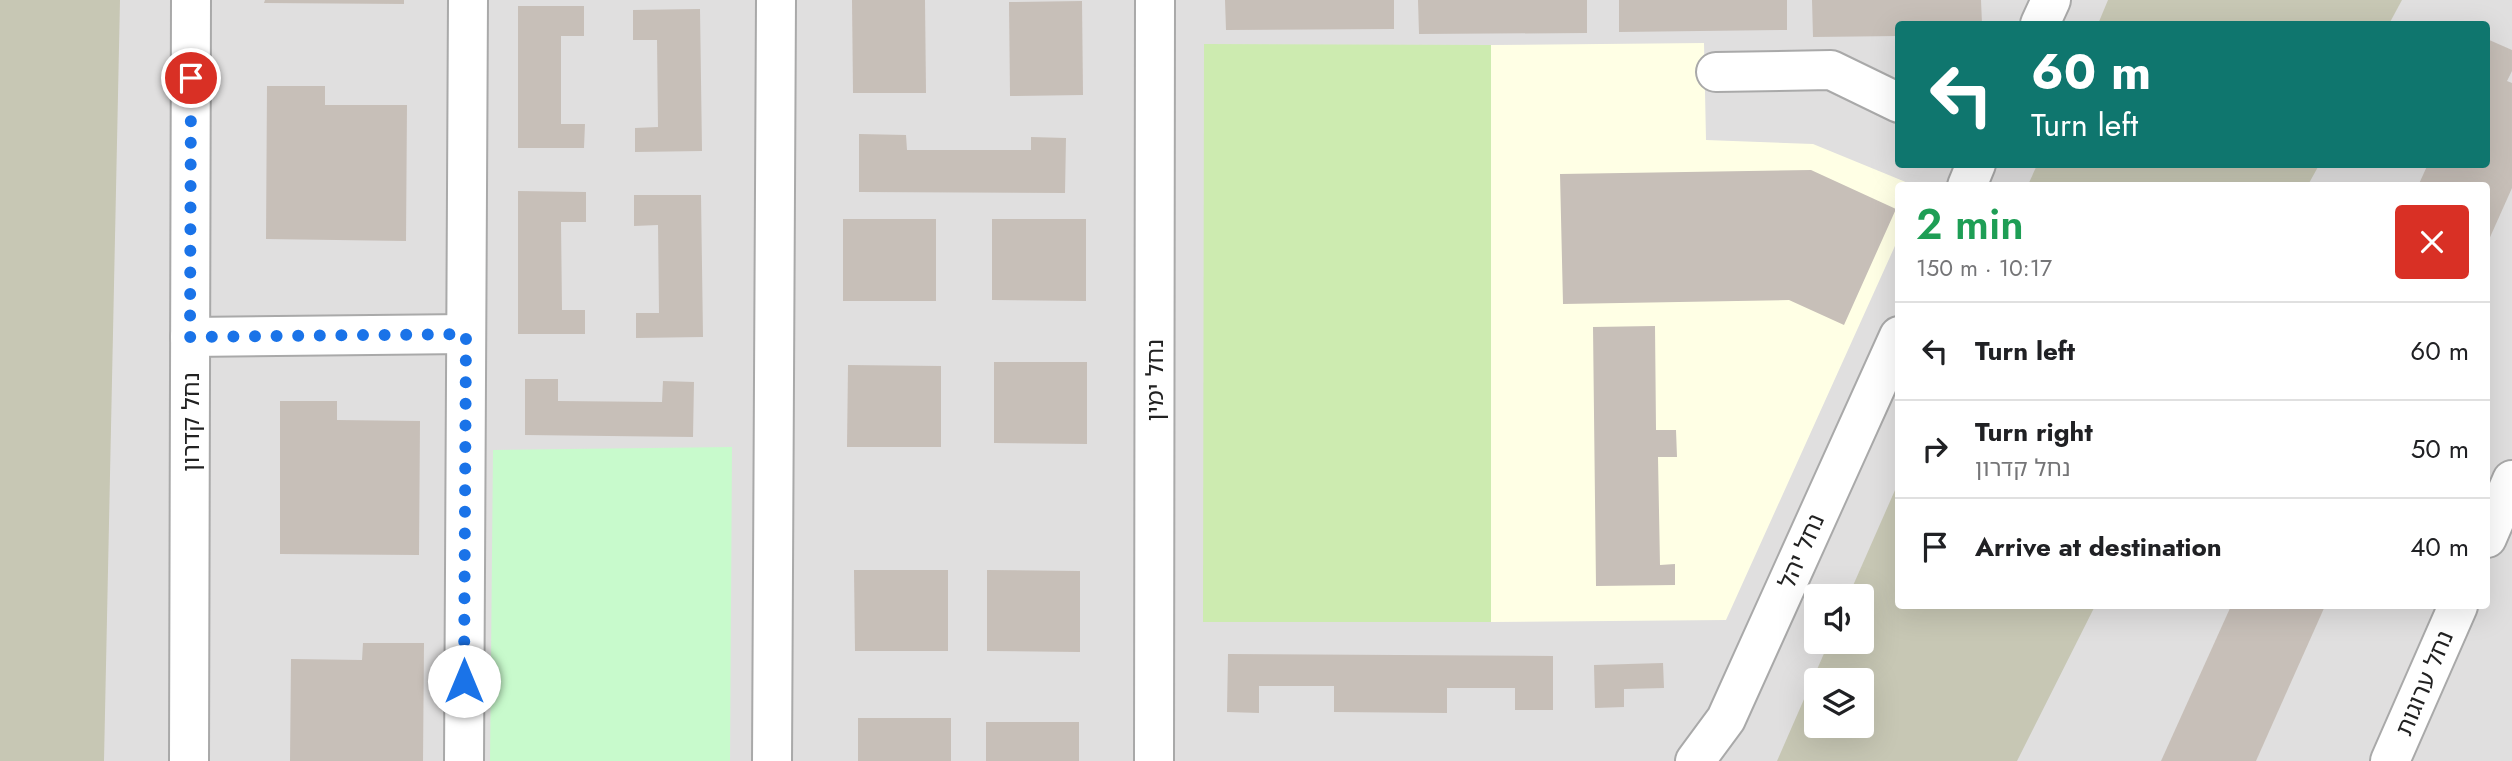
<!DOCTYPE html>
<html lang="en">
<head>
<meta charset="utf-8">
<style>
  body { margin:0; font-family:Jost,"Noto Sans Hebrew",sans-serif; background:#f2f2f2; color:#202124; height:100vh; display:flex; flex-direction:column; font-size:26px; white-space:nowrap }
  * { box-sizing:border-box; margin:0 }
  p { font-size:23px; color:#757577 }
  .icon { flex:none; width:38px; height:38px; fill:none; stroke:currentColor; stroke-width:2; stroke-linecap:round; stroke-linejoin:round }
  .map { position:relative; flex:1; overflow:hidden }
  .drawer { position:absolute; left:1895px; top:182px; width:595px; height:427px; display:flex; flex-direction:column; background:#fff; border-radius:7px; box-shadow:0 7px 28px #0002 }
  .drawer>* { flex:none }
  .top-card { position:absolute; left:1895px; top:21px; width:595px; height:147px; border-radius:7px; box-shadow:0 7px 28px #0002; background:#0f766e; color:#fff; overflow:hidden }
  .tools { position:absolute; left:1804px; top:584px; display:grid; gap:14px }
  .tools a { display:grid; place-items:center; width:70px; height:70px; border-radius:7px; background:#fff; box-shadow:0 7px 28px #0002; font-size:35px }
  .pin { position:absolute; display:grid; place-items:center; width:60px; height:60px; color:#fff; margin:-30px; border:4px solid #fff; border-radius:50%; box-shadow:0 2px 7px #0007 }
  .me { position:absolute; width:77px; margin:-38px; rotate:0deg; stroke-linejoin:round; filter:drop-shadow(0 0 5px #0008) }
  .turn { display:flex; align-items:center; gap:24px; height:147px; padding:0 21px; font-size:32px }
  .turn .icon { width:91px; height:91px; stroke-width:2.5 }
  .turn b { display:block; font-size:49px; line-height:60px }
  .round { display:grid; place-items:center; flex:none; width:74px; height:74px; border-radius:7px; background:#f2f2f2 }
  .headline { display:flex; align-items:center; justify-content:space-between; height:119px; padding:0 21px }
  h1 { font-size:42px; font-weight:600; line-height:52px; color:#1e9e55 }
  ul { padding:0; list-style:none }
  li { display:flex; align-items:center; gap:21px; height:98px; padding:0 21px; border-top:2px solid #e0e0e0 }
  li div { flex:1 }
  li b { display:block; font-size:26px }
  li em { font-style:normal }
  .map>svg:first-child { display:block }
</style>
</head>
<body>
<div class="map">
<svg width="2512" height="761" viewBox="0 0 2512 761">
  <rect width="100%" height="100%" fill="#f2efe9"/>
  <path fill="#e0dfdf" fill-rule="evenodd" d="M0,0H2512V761H0ZM1899,24H2487V164H1899ZM1899,186H2487V606H1899ZM1816,597H1862V642H1816ZM1816,681H1862V726H1816Z"/>
  <path fill="#ffffe5" d="M1704,43L1706,140L1813,144L1913,185L1899,186V237L1726,620L1491,622V45Z"/>
  <g fill="#c7c7b4" fill-rule="evenodd">
    <path d="M0,0H120L104,761H0Z"/>
    <path d="M2108,0H2402L2389,24H2098Z"/>
    <path d="M2037,165V164L2319,165L2308,185H2028Z"/>
    <path d="M1899,481V606H2095L2017,761H1777L1829,642H1862V597H1848ZM1816,681H1862V726H1816Z"/>
  </g>
  <path fill="#cdebb0" d="M1204,44L1491,45V622H1203Z"/>
  <path fill="#c8facc" d="M732,447L730,761H490L493,450Z"/>
  <g fill="#c7bfb8">
    <path d="M265,0H404V4L264,3Z"/>
    <path d="M852,0H925L926,93H853Z"/>
    <path d="M1225,0H1394V29L1226,30Z"/>
    <path d="M1418,0H1587V33L1419,34Z"/>
    <path d="M1619,0H1787V30L1619,32Z"/>
    <path d="M1812,0H1981L1982,24H1899V36L1813,37Z"/>
    <path d="M1082,1L1083,95L1010,96L1009,2Z"/>
    <path d="M518,6H584V36H561V124H585L584,148H518Z"/>
    <path d="M700,9L702,151L635,152V128L658,127L657,40H633V10Z"/>
    <path d="M2487,39L2512,50V71L2507,81L2512,83V188L2487,244V186H2418L2428,164H2487Z"/>
    <path d="M267,86H325V105H407L406,241L266,239Z"/>
    <path d="M859,134L906,135L907,150H1031V137L1066,138L1065,193L859,192Z"/>
    <path d="M1811,170L1896,209L1844,325L1789,300L1563,304L1560,174Z"/>
    <path d="M518,191L586,192V222H561L562,310H585V334H518Z"/>
    <path d="M634,195H701L703,337L636,338V313H659L658,225L634,226Z"/>
    <rect x="843" y="219" width="93" height="82"/>
    <path d="M992,219H1086V301L992,300Z"/>
    <path d="M1655,326L1656,430H1676L1677,457H1658L1660,565L1675,564V585L1596,586L1593,327Z"/>
    <path d="M994,362H1087V444L994,443Z"/>
    <path d="M848,365L941,366V447H847Z"/>
    <path d="M525,379H558V401L662,402L663,381L694,382L693,437L525,435Z"/>
    <path d="M280,401H337V420L420,421L419,555L280,554Z"/>
    <path d="M854,570H948V651H855Z"/>
    <path d="M987,570L1080,571V652L987,651Z"/>
    <path d="M2231,606H2325L2256,761H2161Z"/>
    <path d="M363,643H424L423,761H290L291,659L362,660Z"/>
    <path d="M1228,654L1553,656V710H1515V688H1447V713L1334,712V686H1259V713L1227,712Z"/>
    <path d="M1663,663L1664,688L1624,689V707L1595,708L1594,665Z"/>
    <rect x="858" y="718" width="93" height="43"/>
    <rect x="986" y="722" width="93" height="39"/>
  </g>
  <g fill="none" stroke-linecap="round" stroke-linejoin="round">
    <g stroke="#a9a9a9" stroke-width="42">
      <g id="minor">
        <path d="M2040,24L2051,0"/>
        <path d="M1716,72L1831,70L1899,103"/>
        <path d="M1967,186L1976,164"/>
        <path d="M190,337L466,334"/>
        <path d="M2487,538L2512,480"/>
        <path d="M189,761L191,0"/>
        <path d="M464,761L468,0"/>
        <path d="M772,761L776,0"/>
        <path d="M1154,761L1155,0"/>
        <path d="M1695,761L1726,719L1899,336"/>
        <path d="M2390,761L2458,606"/>
      </g>
    </g>
    <use href="#minor" stroke="#fff" stroke-width="38"/>
  </g>
  <g fill="none" stroke-linecap="round" stroke-linejoin="round">
    <path stroke="#1a73e8" stroke-width="12" stroke-dasharray="0 21.6" d="M191,78L190,337L466,334L464,681"/>
  </g>
  <g text-anchor="middle" dominant-baseline="central" stroke-width="6" stroke-linejoin="round" paint-order="stroke">
    <g font-size="24" fill="#222" stroke="#fff">
      <text transform="translate(1154 380) rotate(-90)">נחל ימין</text>
      <text transform="translate(190 422) rotate(-90)">נחל קדרון</text>
      <text transform="translate(1801 551) rotate(-66)">נחל יהל</text>
      <text transform="translate(2424 683) rotate(-67)">נחל ערוגות</text>
    </g>
  </g>
</svg>
<div class="tools">
<a><svg class="icon" aria-label="sound" viewBox="0 0 24 24"><path d="M4 9h4l5-4v14l-5-4H4zM17 9q2 3 0 6"/></svg></a>
<a><svg class="icon" aria-label="layers" viewBox="0 0 24 24"><path d="M12 4l9 5-9 5-9-5zM3 14l9 5 9-5"/></svg></a>
</div>
<div class="pin" style="left:191px;top:78px;background:#d93025"><svg class="icon" aria-label="arrive" viewBox="0 0 24 24"><path d="M6 21V4h12l-3 4 3 4H6"/></svg></div>
<svg class="me" style="left:464px;top:681px" viewBox="-20 -20 40 40"><circle r="19" fill="#fff"/><path d="M0-13L10 11 0 6-10 11z" fill="#1a73e8"/></svg>
<div class="top-card">
<div class="turn"><svg class="icon" aria-label="left" viewBox="0 0 24 24"><path d="M17 20v-9H6M10 6l-5 5 5 5"/></svg><div><b>60 m</b>Turn left</div></div>
</div>
<section class="drawer">
<div class="headline"><div><h1>2 min</h1><p>150 m · 10:17</p></div><a class="round" style="background:#d93025;color:#fff"><svg class="icon" aria-label="close" viewBox="0 0 24 24"><path d="M6 6l12 12M18 6L6 18"/></svg></a></div>
<ul>
<li><svg class="icon" aria-label="left" viewBox="0 0 24 24"><path d="M17 20v-9H6M10 6l-5 5 5 5"/></svg><div><b>Turn left</b></div><em>60 m</em></li>
<li><svg class="icon" aria-label="right" viewBox="0 0 24 24"><path d="M7 20v-9h11M14 6l5 5-5 5"/></svg><div><b>Turn right</b><p>נחל קדרון</p></div><em>50 m</em></li>
<li><svg class="icon" aria-label="arrive" viewBox="0 0 24 24"><path d="M6 21V4h12l-3 4 3 4H6"/></svg><div><b>Arrive at destination</b></div><em>40 m</em></li>
</ul>
</section>
</div>
</body>
</html>
